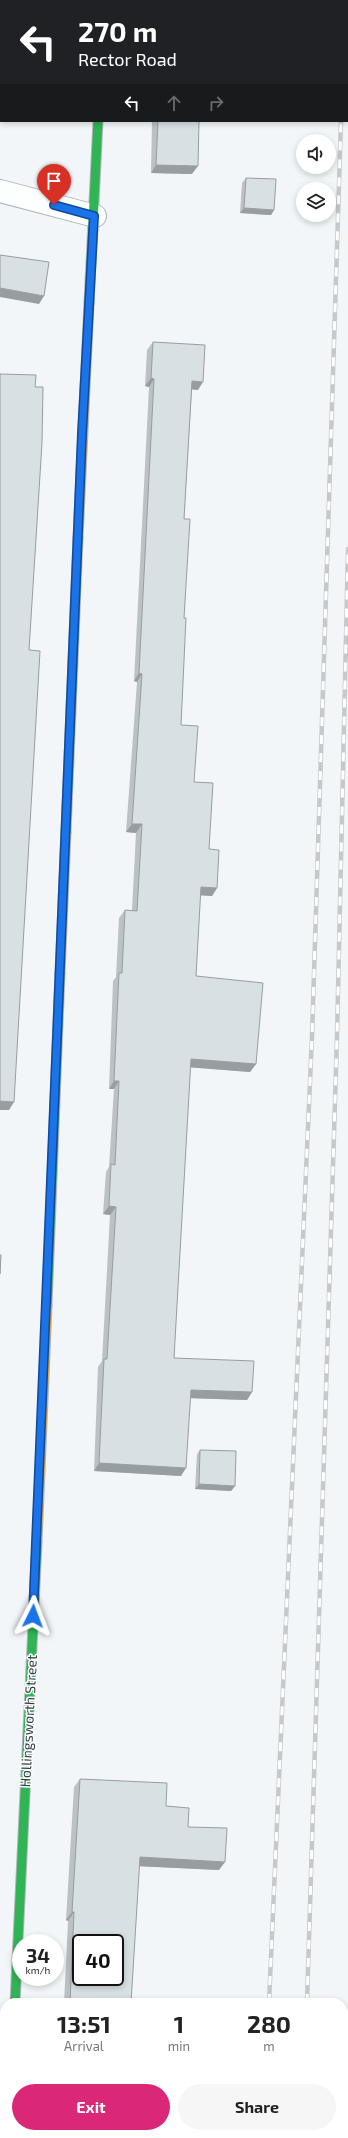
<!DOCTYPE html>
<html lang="en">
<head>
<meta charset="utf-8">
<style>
  body { margin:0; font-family:"Exo 2",sans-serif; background:#f6f6f6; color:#222; height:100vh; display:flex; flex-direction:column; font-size:15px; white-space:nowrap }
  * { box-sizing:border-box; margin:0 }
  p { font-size:13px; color:#767676 }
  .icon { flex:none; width:22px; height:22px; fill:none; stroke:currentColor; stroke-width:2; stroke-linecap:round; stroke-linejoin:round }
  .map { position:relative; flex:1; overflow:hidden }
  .drawer { position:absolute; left:0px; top:1998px; width:348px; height:140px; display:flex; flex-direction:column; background:#fff; border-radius:16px 16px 0 0; box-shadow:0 2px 6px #0003 }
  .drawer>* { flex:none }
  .guide { position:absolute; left:0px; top:0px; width:348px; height:122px; box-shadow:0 2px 6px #0003; background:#202124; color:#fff; overflow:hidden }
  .tools { position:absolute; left:296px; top:134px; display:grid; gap:8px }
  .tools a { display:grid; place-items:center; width:40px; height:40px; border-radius:50%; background:#fff; box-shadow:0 2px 6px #0003; font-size:20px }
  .speed { position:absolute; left:12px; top:1934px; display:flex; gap:8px; font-size:20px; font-weight:700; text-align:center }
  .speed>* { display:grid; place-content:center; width:52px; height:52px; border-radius:50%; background:#fff; box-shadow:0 2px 6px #0003; line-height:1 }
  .speed small { font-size:10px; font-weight:400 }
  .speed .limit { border:2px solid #111; border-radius:6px; background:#fff; color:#111 }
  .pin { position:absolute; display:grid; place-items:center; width:34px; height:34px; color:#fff; margin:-41px -17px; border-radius:50% 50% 50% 0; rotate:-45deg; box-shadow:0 0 4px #0007 }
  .pin .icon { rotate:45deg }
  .me { position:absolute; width:44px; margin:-22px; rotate:3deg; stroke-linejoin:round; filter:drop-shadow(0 0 3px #0008) }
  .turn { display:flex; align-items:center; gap:14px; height:84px; padding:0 12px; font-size:18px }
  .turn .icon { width:52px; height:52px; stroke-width:2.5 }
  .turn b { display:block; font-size:28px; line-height:34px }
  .lanes { display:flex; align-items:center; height:38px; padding:0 12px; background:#0003; justify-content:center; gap:20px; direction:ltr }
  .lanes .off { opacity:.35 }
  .eta { display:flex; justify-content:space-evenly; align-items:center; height:68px; text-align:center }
  .eta b { font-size:24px; font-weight:700; line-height:28px }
  .action { display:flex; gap:8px; margin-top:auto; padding:8px 12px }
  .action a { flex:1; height:46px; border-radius:24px; background:#db2777; color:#fff; font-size:16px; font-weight:700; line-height:46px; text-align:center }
  .action a+a { background:#f6f6f6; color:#222 }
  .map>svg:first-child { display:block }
</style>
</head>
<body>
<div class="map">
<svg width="348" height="2138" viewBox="0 0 348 2138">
  <rect width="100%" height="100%" fill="#f3f6f8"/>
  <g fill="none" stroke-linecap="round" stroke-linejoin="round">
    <g stroke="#aeb5b9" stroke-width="24">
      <g id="street">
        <path d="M102,1V0"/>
        <path d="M0,191L95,216"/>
        <path d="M10,2138V2133"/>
      </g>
    </g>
    <g stroke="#aeb5b9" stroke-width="11">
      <g id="fast">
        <path d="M89,303L98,121"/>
        <path d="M66,832L78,538"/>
        <path d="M47,1306L60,973"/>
        <path d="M15,2003L37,1542"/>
      </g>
    </g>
    <g stroke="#aeb5b9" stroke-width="11">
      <g id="slow">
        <path d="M78,538L89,303"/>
        <path d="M60,973L66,832"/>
        <path d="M37,1542L47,1306"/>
      </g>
    </g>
    <use href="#street" stroke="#fdfefe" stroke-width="22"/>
    <use href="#fast" stroke="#30b455" stroke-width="9"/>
    <use href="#slow" stroke="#ff9f0a" stroke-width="9"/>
    <g stroke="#c6c8c9" stroke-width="4.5">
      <g id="rail">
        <path d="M345,1V0"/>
        <path d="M269,2003L312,1037L341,121"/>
        <path d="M307,2003L337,1037L348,549"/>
        <path d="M263,2138V2133"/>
        <path d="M303,2138V2133"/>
      </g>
    </g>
    <use href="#rail" stroke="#fff" stroke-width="3" stroke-dasharray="9" stroke-linecap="butt"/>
  </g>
  <g fill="#bbc1c4">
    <rect x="0" y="42" width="1" height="77"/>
    <path d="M152,121H199L192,174L151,173Z"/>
    <path d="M246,178L274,210L271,215L240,213L242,183Z"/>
    <path d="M153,342L198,390L192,389L184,519V618L181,725L209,849L217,888L212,896L200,895L196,976L256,1064L250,1072L190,1067L174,1358L252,1392L247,1400L190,1398L181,1476L94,1471L98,1367L102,1361L110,1215L103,1214L106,1172L109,1167L114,1089H109L113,981L116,977L119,918L125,910H132L136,833L126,832L137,682L134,681L149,387L145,386L147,350Z"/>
    <path d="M200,1450L235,1486L231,1491L195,1489L197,1454Z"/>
    <path d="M80,1779L166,1806L188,1827L219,1870L139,1866L131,2003H64L68,1921L66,1920L74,1787Z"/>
    <rect x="64" y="2133" width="59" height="5"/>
  </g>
  <g fill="#989da0">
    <path d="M0,97H1V102L0,103Z"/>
    <path d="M156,165L198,166L192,174L151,173Z"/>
    <path d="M244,208L274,210L271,215L240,213Z"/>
    <path d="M0,288L44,296L39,304L0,297Z"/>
    <path d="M151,378L154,379L149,387L145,386Z"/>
    <path d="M192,381L203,382L198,390L187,389Z"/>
    <path d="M139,673L142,674L137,682L134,681Z"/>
    <path d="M132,824H142L136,833L126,832Z"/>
    <path d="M201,887L217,888L212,896L195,895Z"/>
    <path d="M191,1059L256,1064L250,1072L185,1067Z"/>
    <path d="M114,1081H119L114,1089H109Z"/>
    <path d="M0,1101L14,1102L9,1110H0Z"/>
    <path d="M109,1206L116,1207L110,1215L103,1214Z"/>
    <path d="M191,1390L252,1392L247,1400L185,1398Z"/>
    <path d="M99,1463L186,1468L181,1476L94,1471Z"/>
    <path d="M199,1484L235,1486L231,1491L195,1489Z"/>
    <path d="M140,1857L225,1862L219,1870L134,1866Z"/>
    <path d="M72,1912H74L68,1921L66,1920Z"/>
  </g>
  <g fill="#d9e0e4" stroke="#989da0" fill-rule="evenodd">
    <rect x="160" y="0" width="41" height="1"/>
    <rect x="0" y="42" width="1" height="55"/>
    <path d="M158,121H199L198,166L156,165Z"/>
    <path d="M246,178L276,179L274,210L244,208Z"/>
    <path d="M0,255L49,262L44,296L0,288Z"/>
    <path d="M153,342L205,345L203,382L192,381L184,519H190L184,618H186L181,725L198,726L194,782L213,783L209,849L219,850L217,888L201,887L196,976L263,983L256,1064L191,1059L174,1358L254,1361L252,1392L191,1390L186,1468L99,1463L104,1359H107L116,1207L109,1206L111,1164L115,1165L119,1081H114L119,973H122L125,910L137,911L142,824H132L142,674L139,673L154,379L151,378Z"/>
    <path d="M0,374L36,375L35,387H43L42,443L29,650L40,651L14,1102L0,1101Z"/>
    <path d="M0,1255H1L0,1274Z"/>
    <path d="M200,1450L236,1451L235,1486L199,1484Z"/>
    <path d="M80,1779L167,1783L166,1806L189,1808L188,1827L227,1828L225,1862L140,1857L131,2003H70L74,1912H72ZM81,1943H115V1977H81Z"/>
    <rect x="70" y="2133" width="53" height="5"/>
  </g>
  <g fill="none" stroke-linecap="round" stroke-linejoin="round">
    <g stroke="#114b97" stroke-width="10">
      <path id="route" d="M33,1616L82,434L94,216L54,205"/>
    </g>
    <use href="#route" stroke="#1a73e8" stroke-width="7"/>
  </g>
  <g text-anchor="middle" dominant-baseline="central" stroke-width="3" stroke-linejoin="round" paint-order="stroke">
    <g font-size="14" fill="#313d45" stroke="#fff">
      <text transform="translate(28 1721) rotate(-87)">Hollingsworth Street</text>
    </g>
  </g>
</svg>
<div class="tools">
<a><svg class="icon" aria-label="sound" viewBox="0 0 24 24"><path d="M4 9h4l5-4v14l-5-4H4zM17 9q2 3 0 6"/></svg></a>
<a><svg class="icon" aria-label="layers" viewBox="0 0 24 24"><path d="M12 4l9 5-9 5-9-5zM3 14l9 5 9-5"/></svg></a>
</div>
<div class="speed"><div>34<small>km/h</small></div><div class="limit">40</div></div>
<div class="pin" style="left:54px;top:205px;background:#d93025"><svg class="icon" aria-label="arrive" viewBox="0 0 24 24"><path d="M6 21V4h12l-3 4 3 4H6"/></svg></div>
<svg class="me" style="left:33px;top:1616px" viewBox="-20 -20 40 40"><path d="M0-17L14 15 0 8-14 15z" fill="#1a73e8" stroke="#fff" stroke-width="4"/></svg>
<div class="guide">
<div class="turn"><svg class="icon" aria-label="left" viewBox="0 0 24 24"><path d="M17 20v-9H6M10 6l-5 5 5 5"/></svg><div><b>270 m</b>Rector Road</div></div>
<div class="lanes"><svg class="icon" aria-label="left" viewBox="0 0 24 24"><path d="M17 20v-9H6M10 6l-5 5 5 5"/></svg><svg class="icon off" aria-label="ahead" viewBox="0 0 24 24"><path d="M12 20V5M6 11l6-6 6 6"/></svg><svg class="icon off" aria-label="right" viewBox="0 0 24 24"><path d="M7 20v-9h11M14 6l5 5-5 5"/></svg></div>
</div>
<section class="drawer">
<div class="eta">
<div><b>13:51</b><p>Arrival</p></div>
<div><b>1</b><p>min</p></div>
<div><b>280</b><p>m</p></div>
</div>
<div class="action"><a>Exit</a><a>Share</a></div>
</section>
</div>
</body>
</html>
